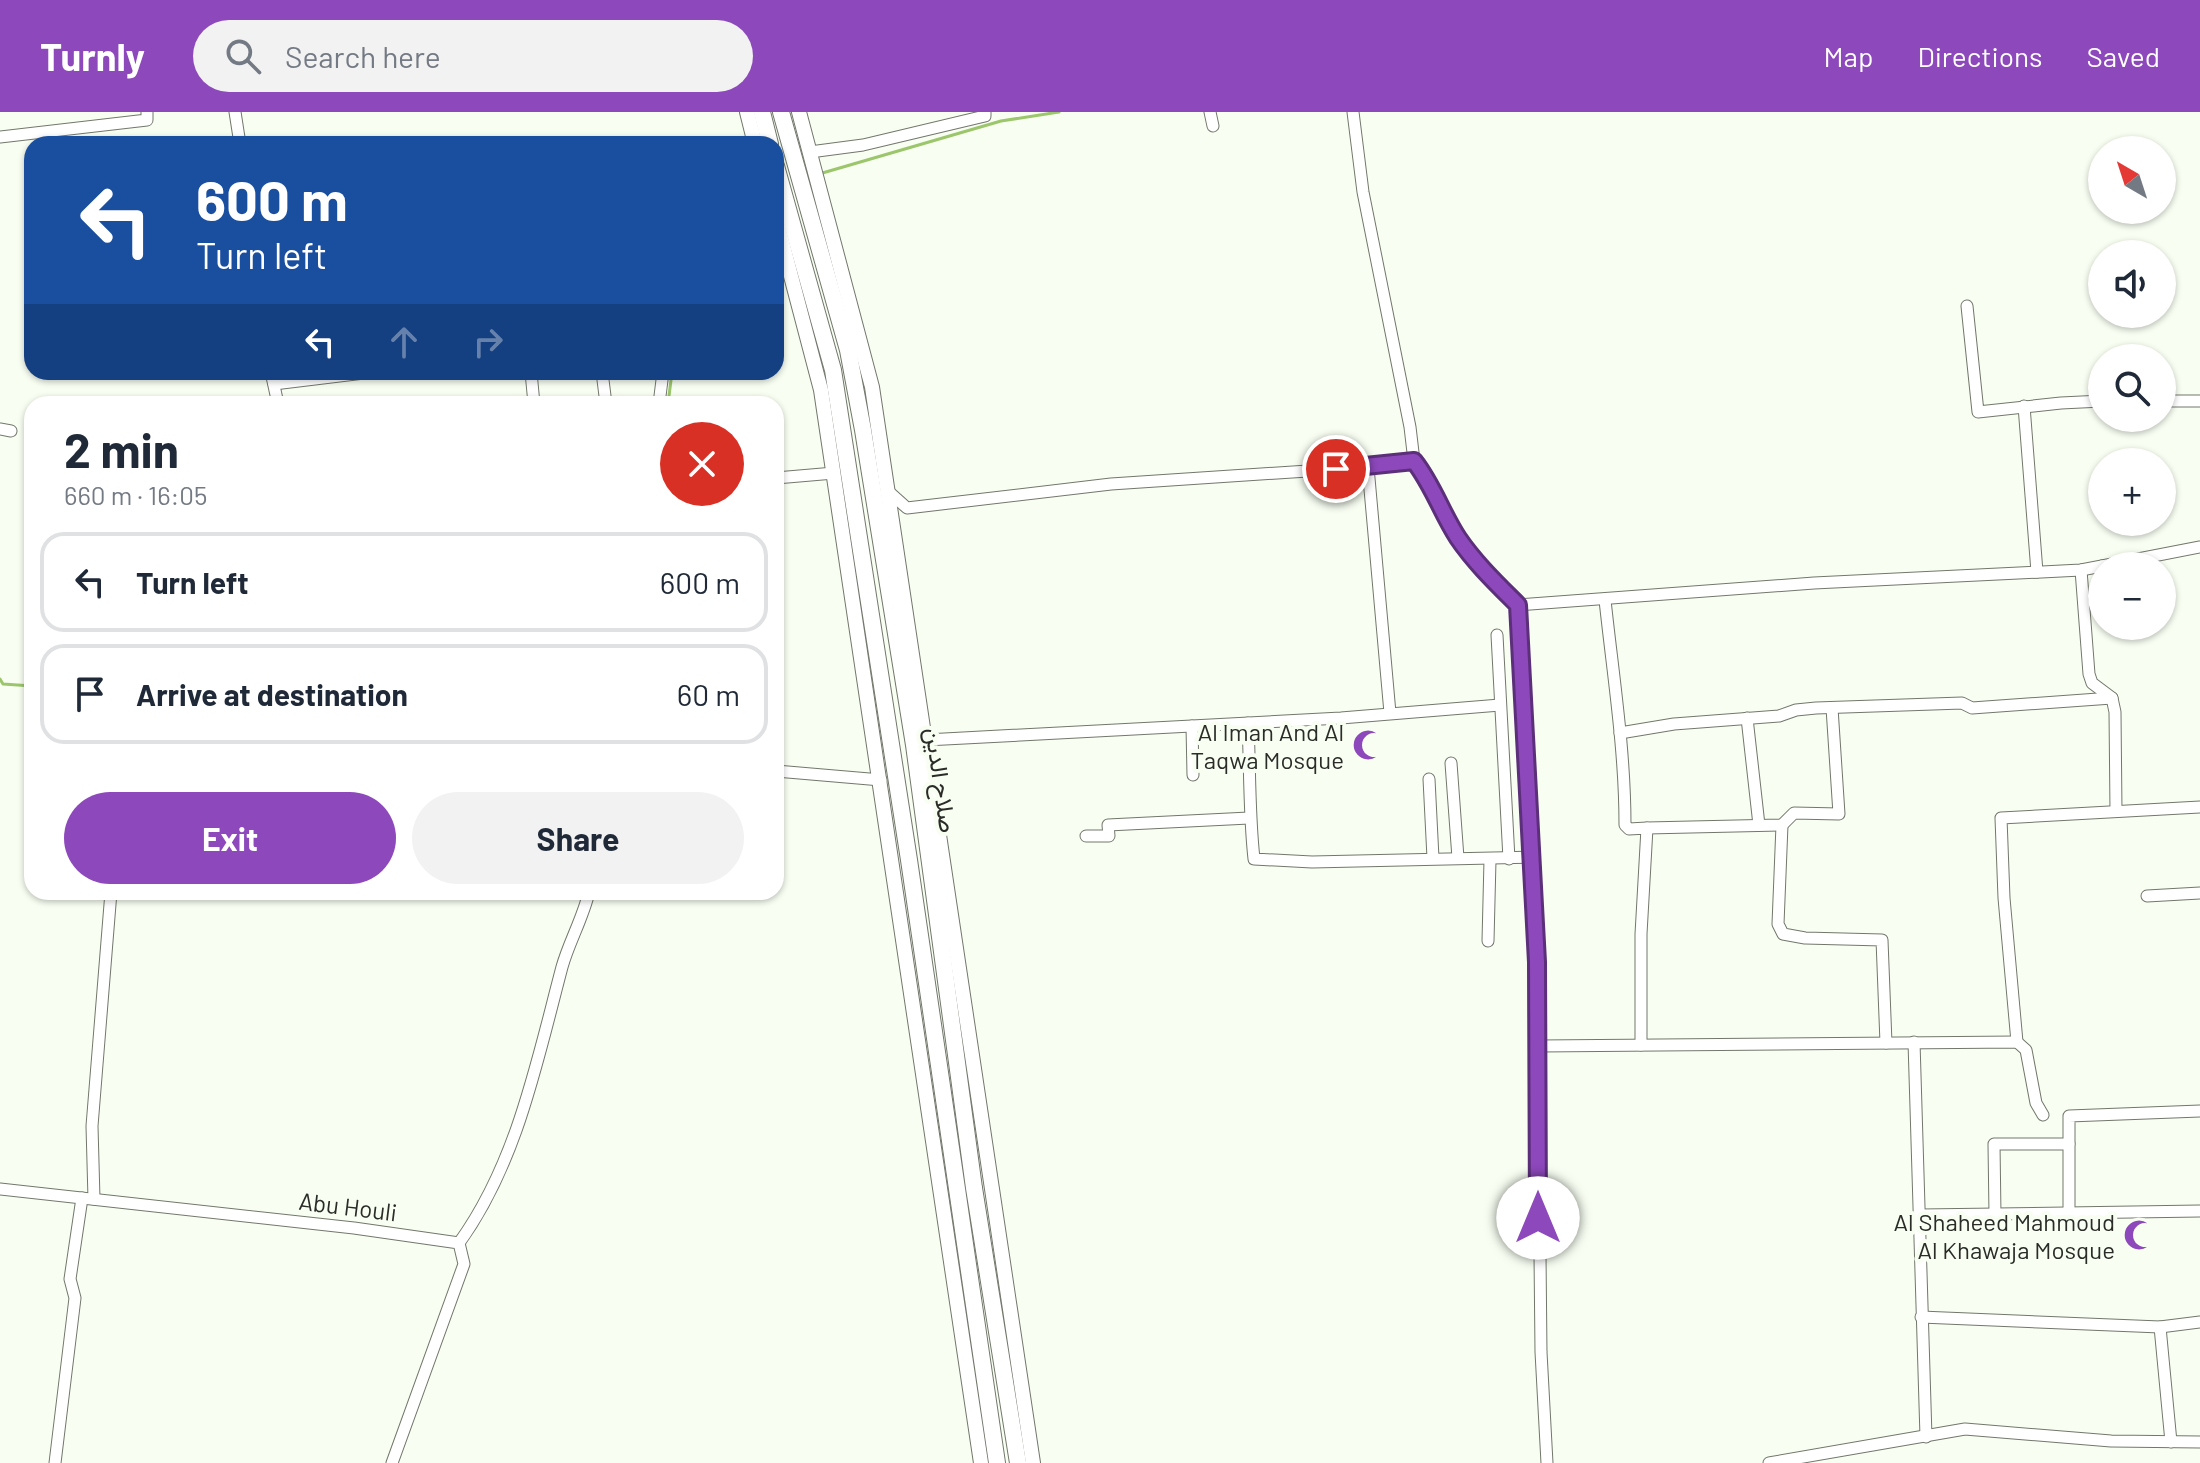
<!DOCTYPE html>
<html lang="en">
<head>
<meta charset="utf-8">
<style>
  body { margin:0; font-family:Barlow,Vazirmatn,sans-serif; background:#f2f2f3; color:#1f2937; height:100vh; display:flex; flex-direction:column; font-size:30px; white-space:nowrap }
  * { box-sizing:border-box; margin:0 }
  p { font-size:26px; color:#747a83 }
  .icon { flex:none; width:44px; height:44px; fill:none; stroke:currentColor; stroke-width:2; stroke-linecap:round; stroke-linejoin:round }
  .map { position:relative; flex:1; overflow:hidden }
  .sheet { position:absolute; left:24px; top:284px; width:760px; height:504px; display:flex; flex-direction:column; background:#fff; border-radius:24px; box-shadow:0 2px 6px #0004 }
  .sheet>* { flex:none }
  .hud { position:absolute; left:24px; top:24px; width:760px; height:244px; border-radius:24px; box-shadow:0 2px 6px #0004; background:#1a4fa0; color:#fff; overflow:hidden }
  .needle { width:52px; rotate:321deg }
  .buttons { position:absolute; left:2088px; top:24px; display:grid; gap:16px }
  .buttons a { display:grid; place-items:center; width:88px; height:88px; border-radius:50%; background:#fff; box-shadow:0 2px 6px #0004; font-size:40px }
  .pin { position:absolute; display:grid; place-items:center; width:68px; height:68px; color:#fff; margin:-34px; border:4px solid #fff; border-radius:50%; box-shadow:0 2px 8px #0007 }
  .me { position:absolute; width:88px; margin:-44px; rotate:0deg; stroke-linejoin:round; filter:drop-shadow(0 0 6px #0008) }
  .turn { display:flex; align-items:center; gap:28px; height:168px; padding:0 40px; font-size:36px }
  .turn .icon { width:104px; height:104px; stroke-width:2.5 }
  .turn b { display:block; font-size:56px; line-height:68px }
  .lanes { display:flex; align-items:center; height:76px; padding:0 40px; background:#0003; justify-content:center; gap:40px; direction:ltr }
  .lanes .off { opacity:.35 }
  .round { display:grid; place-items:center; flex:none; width:84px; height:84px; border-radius:42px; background:#f2f2f3 }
  .overview { display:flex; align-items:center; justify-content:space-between; height:136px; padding:0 40px }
  h1 { font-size:48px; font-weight:700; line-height:60px }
  .primary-button { display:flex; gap:16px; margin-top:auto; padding:16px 40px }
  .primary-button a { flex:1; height:92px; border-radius:48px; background:#8d48bb; color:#fff; font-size:32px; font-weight:700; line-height:92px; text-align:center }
  .primary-button a+a { background:#f2f2f3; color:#1f2937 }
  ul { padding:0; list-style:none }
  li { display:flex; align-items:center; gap:24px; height:100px; margin:0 16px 12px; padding:0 24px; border:4px solid #e0e1e3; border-radius:24px }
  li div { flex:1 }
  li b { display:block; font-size:30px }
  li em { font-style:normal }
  header { display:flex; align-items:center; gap:48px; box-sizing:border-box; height:112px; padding:0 40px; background:#8d48bb; color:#fff }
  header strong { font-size:38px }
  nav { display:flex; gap:44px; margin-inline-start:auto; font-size:28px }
  .search { width:560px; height:72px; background:#f2f2f3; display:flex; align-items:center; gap:20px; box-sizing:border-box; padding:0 28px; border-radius:44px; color:#747a83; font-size:30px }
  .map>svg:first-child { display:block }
</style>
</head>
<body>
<header>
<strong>Turnly</strong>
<div class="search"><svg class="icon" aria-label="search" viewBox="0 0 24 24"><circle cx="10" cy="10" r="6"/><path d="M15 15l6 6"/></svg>Search here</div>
<nav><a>Map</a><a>Directions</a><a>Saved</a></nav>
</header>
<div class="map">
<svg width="2200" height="1351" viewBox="0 0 2200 1351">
  <rect width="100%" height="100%" fill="#f8fef2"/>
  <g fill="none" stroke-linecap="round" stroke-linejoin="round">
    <g stroke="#9cc66c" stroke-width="3">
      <path d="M819,62L1001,9L1059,0"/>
      <path d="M668,292L672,260"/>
      <path d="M0,567L3,572L32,574"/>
    </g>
    <g stroke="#72776c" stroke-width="13">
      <g id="minor">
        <path d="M235,0L240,32"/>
        <path d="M1210,0L1213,14"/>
        <path d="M1353,0L1363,80L1410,315L1414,349"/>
        <path d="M0,25L147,8V0"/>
        <path d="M810,40L863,33L985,4V0"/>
        <path d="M1967,194L1978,300L2061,291L2102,289"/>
        <path d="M271,260L278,292"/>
        <path d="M531,260L534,292"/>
        <path d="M602,260L606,292"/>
        <path d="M274,272L372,260"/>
        <path d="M2162,289H2200"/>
        <path d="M659,292L663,260"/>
        <path d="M2024,294L2037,460"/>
        <path d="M0,317L11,319"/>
        <path d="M1368,355L1390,601"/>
        <path d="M776,366L834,361"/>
        <path d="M888,379L907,396L1111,372L1368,355L1414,349C1432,373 1442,402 1458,426C1475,451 1497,472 1518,493L1814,471L2081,458L2102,454"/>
        <path d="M2102,454L2200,435"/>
        <path d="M2081,458L2089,562L2092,571L2112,586L2115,600L2116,699"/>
        <path d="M1605,488C1613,563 1625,637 1625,713L1629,717L1647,716L1641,822V933"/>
        <path d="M1518,493L1537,850L1541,1240L1547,1351"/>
        <path d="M1497,523L1509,747"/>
        <path d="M1747,606L1759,713"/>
        <path d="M1248,611C1250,657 1249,702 1254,747L1312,750L1533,745"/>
        <path d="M1192,614L1193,663"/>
        <path d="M1620,621L1674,612L1779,604L1796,598L1816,596L1962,591L1972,596L2112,586"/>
        <path d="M926,628L1341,606L1500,593"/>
        <path d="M1451,651L1458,746"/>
        <path d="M776,659L881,668"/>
        <path d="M1429,667L1433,746"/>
        <path d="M1782,713L1778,812L1783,822L1805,826L1882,828L1886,931"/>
        <path d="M1647,716L1782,713L1794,701L1839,702L1832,596"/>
        <path d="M1086,724H1109L1108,713L1249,706"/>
        <path d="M2147,784L2200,781"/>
        <path d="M1488,829L1490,748"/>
        <path d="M1914,930L1926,1325"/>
        <path d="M2017,930L2004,786L2001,706L2200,695"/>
        <path d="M1539,934L2017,930L2026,938L2036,991L2043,1003"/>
        <path d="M0,1077L354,1116L459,1131L464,1152L392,1351"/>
        <path d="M94,1087L92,1014L111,780"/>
        <path d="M2069,1102V1004L2200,999"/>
        <path d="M1921,1103L2200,1099"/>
        <path d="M1995,1103L1994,1032H2069"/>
        <path d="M459,1131C517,1051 537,949 562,855C569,830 583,806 589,780"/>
        <path d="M1921,1205L2160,1215L2200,1210"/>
        <path d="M2160,1215L2171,1330"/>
        <path d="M55,1351L75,1186L70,1167L82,1086"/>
        <path d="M1769,1351L1965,1317L2111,1329L2200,1330"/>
      </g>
    </g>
    <g stroke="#72776c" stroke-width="16">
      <g id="major">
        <path d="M747,0L755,32"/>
        <path d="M799,0L872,275L1033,1351"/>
        <path d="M776,107L821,278L981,1351"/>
      </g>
    </g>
    <g stroke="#72776c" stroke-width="18">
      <g id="highway">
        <path d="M762,0L770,32"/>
        <path d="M781,0L848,238L863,318L914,633L974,1076L1018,1351"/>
        <path d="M776,54L833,258L909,748L997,1351"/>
      </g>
    </g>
    <use href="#minor" stroke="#fff" stroke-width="11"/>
    <use href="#major" stroke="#fff" stroke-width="14"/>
    <use href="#highway" stroke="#fff" stroke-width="16"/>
  </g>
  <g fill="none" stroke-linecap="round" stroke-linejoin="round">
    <g stroke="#5c2f7a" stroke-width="20">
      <path id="route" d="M1336,357L1414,349C1433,373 1442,402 1458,426C1475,451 1497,472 1518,493L1537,850L1538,1106"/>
    </g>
    <use href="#route" stroke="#8d48bb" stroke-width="14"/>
  </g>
  <defs>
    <g id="mosque-bare" transform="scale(2.4)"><path d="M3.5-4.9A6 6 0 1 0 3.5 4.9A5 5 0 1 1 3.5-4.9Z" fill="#8d48bb" stroke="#f8fef2" stroke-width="2.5" paint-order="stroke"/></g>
  </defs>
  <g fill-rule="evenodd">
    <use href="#mosque-bare" x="1368" y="633"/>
    <use href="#mosque-bare" x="2139" y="1123"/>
  </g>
  <g text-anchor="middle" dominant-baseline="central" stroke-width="8" stroke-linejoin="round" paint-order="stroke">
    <g font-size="24" fill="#2a2c27" stroke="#f8fef2" text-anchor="end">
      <text x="1344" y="619">Al Iman And Al<tspan x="1344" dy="28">Taqwa Mosque</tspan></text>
      <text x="2115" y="1109">Al Shaheed Mahmoud<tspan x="2115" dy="28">Al Khawaja Mosque</tspan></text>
    </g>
    <g font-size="24" fill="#2a2c27" stroke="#f8fef2">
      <text transform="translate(942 668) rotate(82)">صلاح الدين</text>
      <text transform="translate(348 1094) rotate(7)">Abu Houli</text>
    </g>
  </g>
</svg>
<div class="buttons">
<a><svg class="needle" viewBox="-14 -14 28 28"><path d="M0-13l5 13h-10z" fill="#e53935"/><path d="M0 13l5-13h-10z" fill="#747a83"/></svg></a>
<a><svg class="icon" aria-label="sound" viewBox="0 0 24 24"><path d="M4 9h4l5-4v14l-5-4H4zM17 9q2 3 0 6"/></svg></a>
<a><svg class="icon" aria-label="search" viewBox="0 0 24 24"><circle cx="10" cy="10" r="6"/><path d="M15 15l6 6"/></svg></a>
<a>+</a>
<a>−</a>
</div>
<div class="pin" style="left:1336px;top:357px;background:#d93025"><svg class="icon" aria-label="arrive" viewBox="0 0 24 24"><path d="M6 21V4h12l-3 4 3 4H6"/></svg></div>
<svg class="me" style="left:1538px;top:1106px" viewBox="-20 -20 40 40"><circle r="19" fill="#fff"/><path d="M0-13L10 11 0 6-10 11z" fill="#8d48bb"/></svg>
<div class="hud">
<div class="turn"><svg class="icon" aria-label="left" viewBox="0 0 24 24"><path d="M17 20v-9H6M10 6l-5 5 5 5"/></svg><div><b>600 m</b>Turn left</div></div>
<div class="lanes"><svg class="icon" aria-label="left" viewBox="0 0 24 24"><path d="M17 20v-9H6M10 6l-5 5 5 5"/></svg><svg class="icon off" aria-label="ahead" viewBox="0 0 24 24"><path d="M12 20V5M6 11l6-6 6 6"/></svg><svg class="icon off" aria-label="right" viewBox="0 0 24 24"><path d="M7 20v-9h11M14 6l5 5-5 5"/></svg></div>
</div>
<section class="sheet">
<div class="overview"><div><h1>2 min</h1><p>660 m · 16:05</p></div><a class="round" style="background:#d93025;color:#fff"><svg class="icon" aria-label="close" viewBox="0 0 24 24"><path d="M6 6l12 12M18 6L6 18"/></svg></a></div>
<ul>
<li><svg class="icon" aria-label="left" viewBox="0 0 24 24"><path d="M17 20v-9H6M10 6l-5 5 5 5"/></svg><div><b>Turn left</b></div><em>600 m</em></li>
<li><svg class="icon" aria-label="arrive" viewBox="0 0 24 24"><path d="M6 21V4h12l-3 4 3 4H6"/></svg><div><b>Arrive at destination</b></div><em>60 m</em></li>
</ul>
<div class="primary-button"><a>Exit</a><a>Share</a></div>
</section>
</div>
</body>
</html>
